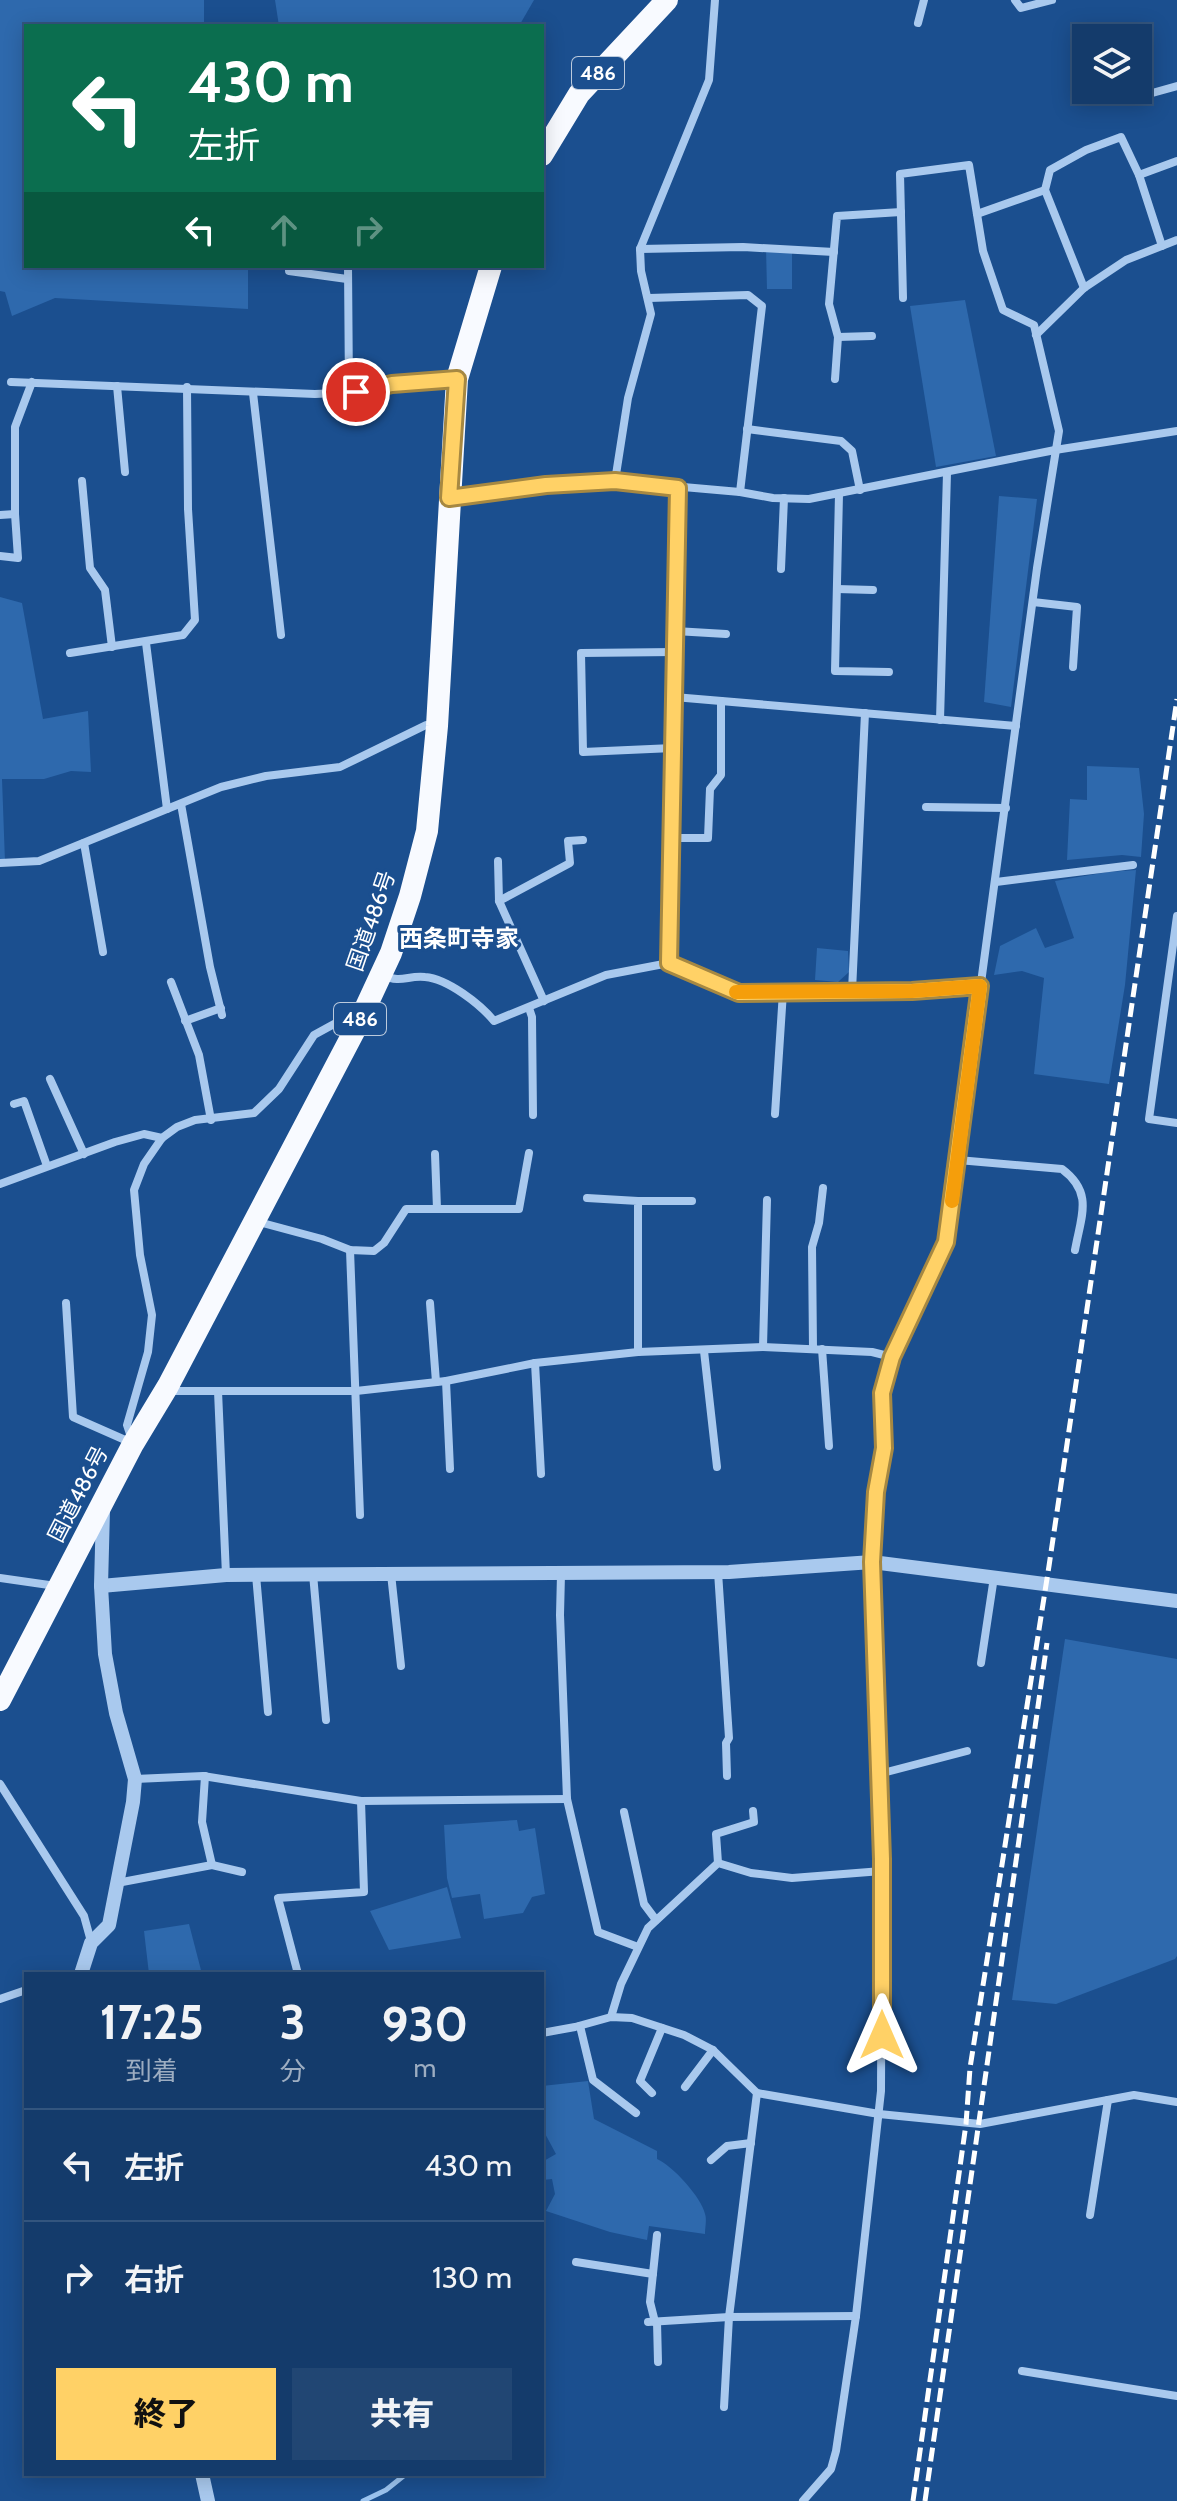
<!DOCTYPE html>
<html lang="ja">
<head>
<meta charset="utf-8">
<style>
  body { margin:0; font-family:Cabin,"Noto Sans JP",sans-serif; background:#214673; color:#f1f3f6; height:100vh; display:flex; flex-direction:column; font-size:30px; white-space:nowrap }
  * { box-sizing:border-box; margin:0 }
  p { font-size:26px; color:#9dadc1 }
  .icon { flex:none; width:44px; height:44px; fill:none; stroke:currentColor; stroke-width:2; stroke-linecap:round; stroke-linejoin:round }
  .map { position:relative; flex:1; overflow:hidden }
  .sheet { position:absolute; left:24px; top:1972px; width:520px; height:504px; display:flex; flex-direction:column; background:#143b6b; border-radius:0px; box-shadow:0 4px 20px #0003,0 0 0 2px #33557e }
  .sheet>* { flex:none }
  .banner { position:absolute; left:24px; top:24px; width:520px; height:244px; border-radius:0px; box-shadow:0 4px 20px #0003,0 0 0 2px #33557e; background:#0b6e4f; color:#fff; overflow:hidden }
  .fabs { position:absolute; left:1072px; top:24px; display:grid; gap:16px }
  .fabs a { display:grid; place-items:center; width:80px; height:80px; border-radius:0px; background:#143b6b; box-shadow:0 4px 20px #0003,0 0 0 2px #33557e; font-size:40px }
  .pin { position:absolute; display:grid; place-items:center; width:68px; height:68px; color:#fff; margin:-34px; border:4px solid #fff; border-radius:50%; box-shadow:0 2px 8px #0007 }
  .me { position:absolute; width:88px; margin:-44px; rotate:0deg; stroke-linejoin:round; filter:drop-shadow(0 0 6px #0008) }
  .turn { display:flex; align-items:center; gap:28px; height:168px; padding:0 32px; font-size:36px }
  .turn .icon { width:104px; height:104px; stroke-width:2.5 }
  .turn b { display:block; font-size:56px; line-height:68px }
  .lanes { display:flex; align-items:center; height:76px; padding:0 32px; background:#0003; justify-content:center; gap:40px; direction:ltr }
  .lanes .off { opacity:.35 }
  .eta { display:flex; justify-content:space-evenly; align-items:center; height:136px; text-align:center }
  .eta b { font-size:48px; font-weight:800; line-height:56px }
  .action { display:flex; gap:16px; margin-top:auto; padding:16px 32px }
  .action a { flex:1; height:92px; border-radius:0px; background:#ffd166; color:#111; font-size:32px; font-weight:800; line-height:92px; text-align:center }
  .action a+a { background:#214673; color:#f1f3f6 }
  ul { padding:0; list-style:none }
  li { display:flex; align-items:center; gap:24px; height:112px; padding:0 32px; border-top:2px solid #33557e }
  li div { flex:1 }
  li b { display:block; font-size:30px }
  li em { font-style:normal }
  .map>svg:first-child { display:block }
</style>
</head>
<body>
<div class="map">
<svg width="1177" height="2501" viewBox="0 0 1177 2501">
  <rect width="100%" height="100%" fill="#1b4f8f"/>
  <g fill="#2e69ad">
    <path d="M0,0H204V26H26V266H248V309L55,298L12,316L5,292L0,291Z"/>
    <path d="M275,0H534L519,26H279Z"/>
    <path d="M766,248L792,249V289H767Z"/>
    <path d="M965,300L996,456L936,467L910,306Z"/>
    <path d="M999,496L1037,499L1011,707L984,702Z"/>
    <path d="M0,597L22,603L43,719L88,711L91,772L71,771L44,779H2L5,862L0,863Z"/>
    <path d="M1087,766L1139,768L1144,814L1141,857L1122,855L1067,860L1070,799L1087,800Z"/>
    <path d="M1136,870L1125,985L1109,1084L1034,1074L1044,978L1022,971L994,975L1000,946L1036,928L1045,948L1074,938L1055,881L1108,872Z"/>
    <path d="M817,948L848,951L849,972L838,982L815,980Z"/>
    <path d="M1065,1639L1177,1659V1956L1175,1959L1056,2004L1012,2000Z"/>
    <path d="M517,1820L519,1831L535,1828L545,1894L532,1897L523,1913L484,1919L480,1894L452,1898L447,1878L444,1825Z"/>
    <path d="M447,1887L461,1938L389,1950L370,1911Z"/>
    <path d="M189,1924L202,1974H149L144,1931Z"/>
    <path d="M588,2081L594,2119L657,2151V2159C672,2165 702,2198 705,2214C707,2219 705,2228 705,2234L649,2226L647,2240L610,2232L546,2211L555,2194L552,2179L542,2180V2162L556,2154L542,2128V2086Z"/>
  </g>
  <g fill="none" stroke-linecap="round" stroke-linejoin="round">
    <path stroke="#9cc4f0" stroke-width="5" d="M363,2501L386,2490L406,2474"/>
    <g stroke="#a9c9ee" stroke-width="8">
      <path d="M1015,0L1021,8L1052,0"/>
      <path d="M918,23L924,0"/>
      <path d="M1145,95L1177,86"/>
      <path d="M1139,175L1162,246"/>
      <path d="M977,214L1045,190"/>
      <path d="M640,249L743,247L834,252"/>
      <path d="M289,266V271L347,279"/>
      <path d="M348,266L349,392"/>
      <path d="M1084,288L1045,190L1050,170L1086,150L1121,137L1139,175L1177,161"/>
      <path d="M649,298L748,295L762,306L740,492"/>
      <path d="M1036,335L1084,288L1126,260L1177,240"/>
      <path d="M838,337L872,336"/>
      <path d="M835,379L838,337L829,304L837,216L901,212"/>
      <path d="M11,382L315,394L356,392L392,384L457,379"/>
      <path d="M117,386L125,472"/>
      <path d="M253,393L281,635"/>
      <path d="M747,429L841,441L852,451L860,490"/>
      <path d="M82,481L90,568L105,590L112,647"/>
      <path d="M615,481L628,398L651,314L641,271L640,249L709,80L715,0"/>
      <path d="M839,494L835,671L889,672"/>
      <path d="M454,498L546,485L615,481L740,492L773,498L809,499L1055,450L1177,431"/>
      <path d="M0,515L15,514"/>
      <path d="M0,556L18,558L15,514V427L32,382"/>
      <path d="M781,569L784,498"/>
      <path d="M837,589L873,590"/>
      <path d="M1033,602L1077,607L1073,667"/>
      <path d="M675,631L726,634"/>
      <path d="M146,643L167,809"/>
      <path d="M70,653L183,635L195,620L188,509L187,387"/>
      <path d="M674,697L1016,726"/>
      <path d="M940,720L947,473"/>
      <path d="M673,748L583,752L581,653L675,652"/>
      <path d="M181,804L210,967L222,1015"/>
      <path d="M926,807L1006,808"/>
      <path d="M671,838H708L710,789L721,775V701"/>
      <path d="M84,843L103,952"/>
      <path d="M498,861L499,901L544,1001"/>
      <path d="M0,863L39,861L221,787L266,776L340,767L426,725L436,726"/>
      <path d="M996,882L1133,865"/>
      <path d="M499,901L570,863L568,841L583,840"/>
      <path d="M1177,916L1149,1119L1177,1123"/>
      <path d="M669,963L678,488"/>
      <path d="M382,975C402,984 407,975 425,977C448,979 480,1004 494,1021L606,975L669,963L739,993L912,991L980,986"/>
      <path d="M171,982L199,1055L211,1120"/>
      <path d="M852,991L865,713"/>
      <path d="M529,1008L532,1017L533,1115"/>
      <path d="M185,1021L221,1008"/>
      <path d="M50,1079L84,1154"/>
      <path d="M14,1104L24,1101L47,1166"/>
      <path d="M775,1114L783,992"/>
      <path d="M435,1154L437,1209"/>
      <path d="M958,1160L1062,1169C1094,1193 1081,1216 1075,1250"/>
      <path d="M0,1184L115,1142L144,1134L162,1138"/>
      <path d="M587,1198L638,1201V1352"/>
      <path d="M638,1201H692"/>
      <path d="M255,1221L322,1239L350,1250L374,1251L384,1243L406,1209H519L529,1153"/>
      <path d="M350,1250L360,1515"/>
      <path d="M66,1303L73,1417L132,1443"/>
      <path d="M430,1303L436,1382"/>
      <path d="M763,1347L767,1200"/>
      <path d="M813,1348L812,1247L819,1223L823,1188"/>
      <path d="M822,1349L829,1446"/>
      <path d="M704,1351L717,1467"/>
      <path d="M535,1363L541,1474"/>
      <path d="M446,1381L450,1469"/>
      <path d="M170,1387L176,1391H356L446,1381L535,1363L638,1352L763,1347L872,1352L892,1357"/>
      <path d="M218,1391L226,1575"/>
      <path d="M131,1437L127,1425L148,1352L152,1315L140,1255L134,1190L144,1164L162,1138L177,1127L195,1120L254,1113L279,1089L314,1035L345,1018L357,1023"/>
      <path d="M718,1572L729,1738L726,1743L727,1776"/>
      <path d="M313,1574L326,1720"/>
      <path d="M391,1574L401,1666"/>
      <path d="M561,1574L560,1615L567,1799L598,1932L638,1947"/>
      <path d="M256,1575L268,1712"/>
      <path d="M0,1578L56,1586"/>
      <path d="M981,1663L994,1577"/>
      <path d="M879,1774L967,1751"/>
      <path d="M205,1776L202,1822L212,1865"/>
      <path d="M135,1779L203,1776L361,1801L567,1799"/>
      <path d="M0,1784L84,1916L92,1945"/>
      <path d="M624,1812L644,1904L656,1920"/>
      <path d="M718,1863L716,1834L754,1822L753,1811"/>
      <path d="M117,1883L212,1865L242,1872"/>
      <path d="M298,1974L278,1898L364,1892L361,1801"/>
      <path d="M0,1999L26,1990"/>
      <path d="M611,2017L621,1984L648,1928L718,1863L751,1873L792,1878L882,1871"/>
      <path d="M580,2026L593,2080L636,2113"/>
      <path d="M542,2033L575,2027L611,2017L632,2018L684,2035L713,2050L757,2093L879,2114L980,2124L1134,2095L1177,2102"/>
      <path d="M685,2087L713,2050"/>
      <path d="M652,2093L640,2081L662,2028"/>
      <path d="M711,2160L727,2146L751,2143"/>
      <path d="M1090,2215L1108,2100"/>
      <path d="M576,2262L653,2274"/>
      <path d="M648,2322L729,2317L856,2316"/>
      <path d="M655,2322L650,2302L657,2235"/>
      <path d="M657,2322L658,2362"/>
      <path d="M1022,2371L1177,2396"/>
      <path d="M724,2407L729,2317L757,2093"/>
      <path d="M803,2501L831,2469L836,2451L856,2316L881,2091L882,1871L872,1562L876,1492L884,1448L882,1393L892,1357L946,1242L1037,568L1059,431L1034,325L1003,310L983,251L969,165L900,174L903,298"/>
    </g>
    <g stroke="#a9c9ee" stroke-width="14">
      <path d="M101,1586L226,1575L729,1572L872,1562L1177,1601"/>
      <path d="M81,1974L91,1943L109,1925L133,1802L135,1779L116,1713L105,1654L101,1586L103,1510"/>
      <path d="M202,2474L208,2501"/>
    </g>
    <g stroke="#f8faff" stroke-width="22">
      <path d="M542,155L579,94L667,0"/>
      <path d="M0,1700L133,1444L168,1386L274,1184L358,1024L391,953L410,896L427,831L437,726L457,379L491,266"/>
    </g>
    <g stroke="#fff" stroke-width="5" stroke-dasharray="14 6" stroke-linecap="butt">
      <path d="M913,2501L966,2124L970,2068L1049,1566L1177,699"/>
      <path d="M925,2501L1047,1643"/>
    </g>
  </g>
  <g fill="none" stroke-linecap="round" stroke-linejoin="round">
    <g stroke="#a68842" stroke-width="20">
      <path id="route" d="M356,392L392,384L457,379L449,498L546,485L615,481L678,488L669,963L739,993L912,991L980,986L946,1242L892,1357L882,1393L884,1448L876,1492L872,1562L882,1859V2035"/>
    </g>
    <use href="#route" stroke="#ffd166" stroke-width="14"/>
    <path stroke="#f59e0b" stroke-width="14" d="M736,992L912,991L980,986L952,1201"/>
  </g>
  <g text-anchor="middle" dominant-baseline="central" stroke-width="6" stroke-linejoin="round" paint-order="stroke">
    <g fill="#1b4f8f" stroke="#bbcadd" stroke-width="2">
      <rect x="572" y="57" width="52" height="32" rx="6"/>
      <rect x="334" y="1003" width="52" height="32" rx="6"/>
    </g>
    <g font-size="20" font-weight="bold" fill="#fff">
      <text x="598" y="73">486</text>
      <text x="360" y="1019">486</text>
    </g>
    <g font-size="22" fill="#fff" stroke="#1b4f8f">
      <text transform="translate(371 921) rotate(-71)">国道486号</text>
      <text transform="translate(78 1494) rotate(-63)">国道486号</text>
    </g>
    <g font-size="24" font-weight="bold" fill="#fff" stroke="#1b4f8f">
      <text x="459" y="938">西条町寺家</text>
    </g>
  </g>
</svg>
<div class="fabs">
<a><svg class="icon" aria-label="layers" viewBox="0 0 24 24"><path d="M12 4l9 5-9 5-9-5zM3 14l9 5 9-5"/></svg></a>
</div>
<div class="pin" style="left:356px;top:392px;background:#d93025"><svg class="icon" aria-label="arrive" viewBox="0 0 24 24"><path d="M6 21V4h12l-3 4 3 4H6"/></svg></div>
<svg class="me" style="left:882px;top:2035px" viewBox="-20 -20 40 40"><path d="M0-17L14 15 0 8-14 15z" fill="#ffd166" stroke="#fff" stroke-width="4"/></svg>
<div class="banner">
<div class="turn"><svg class="icon" aria-label="left" viewBox="0 0 24 24"><path d="M17 20v-9H6M10 6l-5 5 5 5"/></svg><div><b>430 m</b>左折</div></div>
<div class="lanes"><svg class="icon" aria-label="left" viewBox="0 0 24 24"><path d="M17 20v-9H6M10 6l-5 5 5 5"/></svg><svg class="icon off" aria-label="ahead" viewBox="0 0 24 24"><path d="M12 20V5M6 11l6-6 6 6"/></svg><svg class="icon off" aria-label="right" viewBox="0 0 24 24"><path d="M7 20v-9h11M14 6l5 5-5 5"/></svg></div>
</div>
<section class="sheet">
<div class="eta">
<div><b>17:25</b><p>到着</p></div>
<div><b>3</b><p>分</p></div>
<div><b>930</b><p>m</p></div>
</div>
<ul>
<li><svg class="icon" aria-label="left" viewBox="0 0 24 24"><path d="M17 20v-9H6M10 6l-5 5 5 5"/></svg><div><b>左折</b></div><em>430 m</em></li>
<li><svg class="icon" aria-label="right" viewBox="0 0 24 24"><path d="M7 20v-9h11M14 6l5 5-5 5"/></svg><div><b>右折</b></div><em>130 m</em></li>
</ul>
<div class="action"><a>終了</a><a>共有</a></div>
</section>
</div>
</body>
</html>
